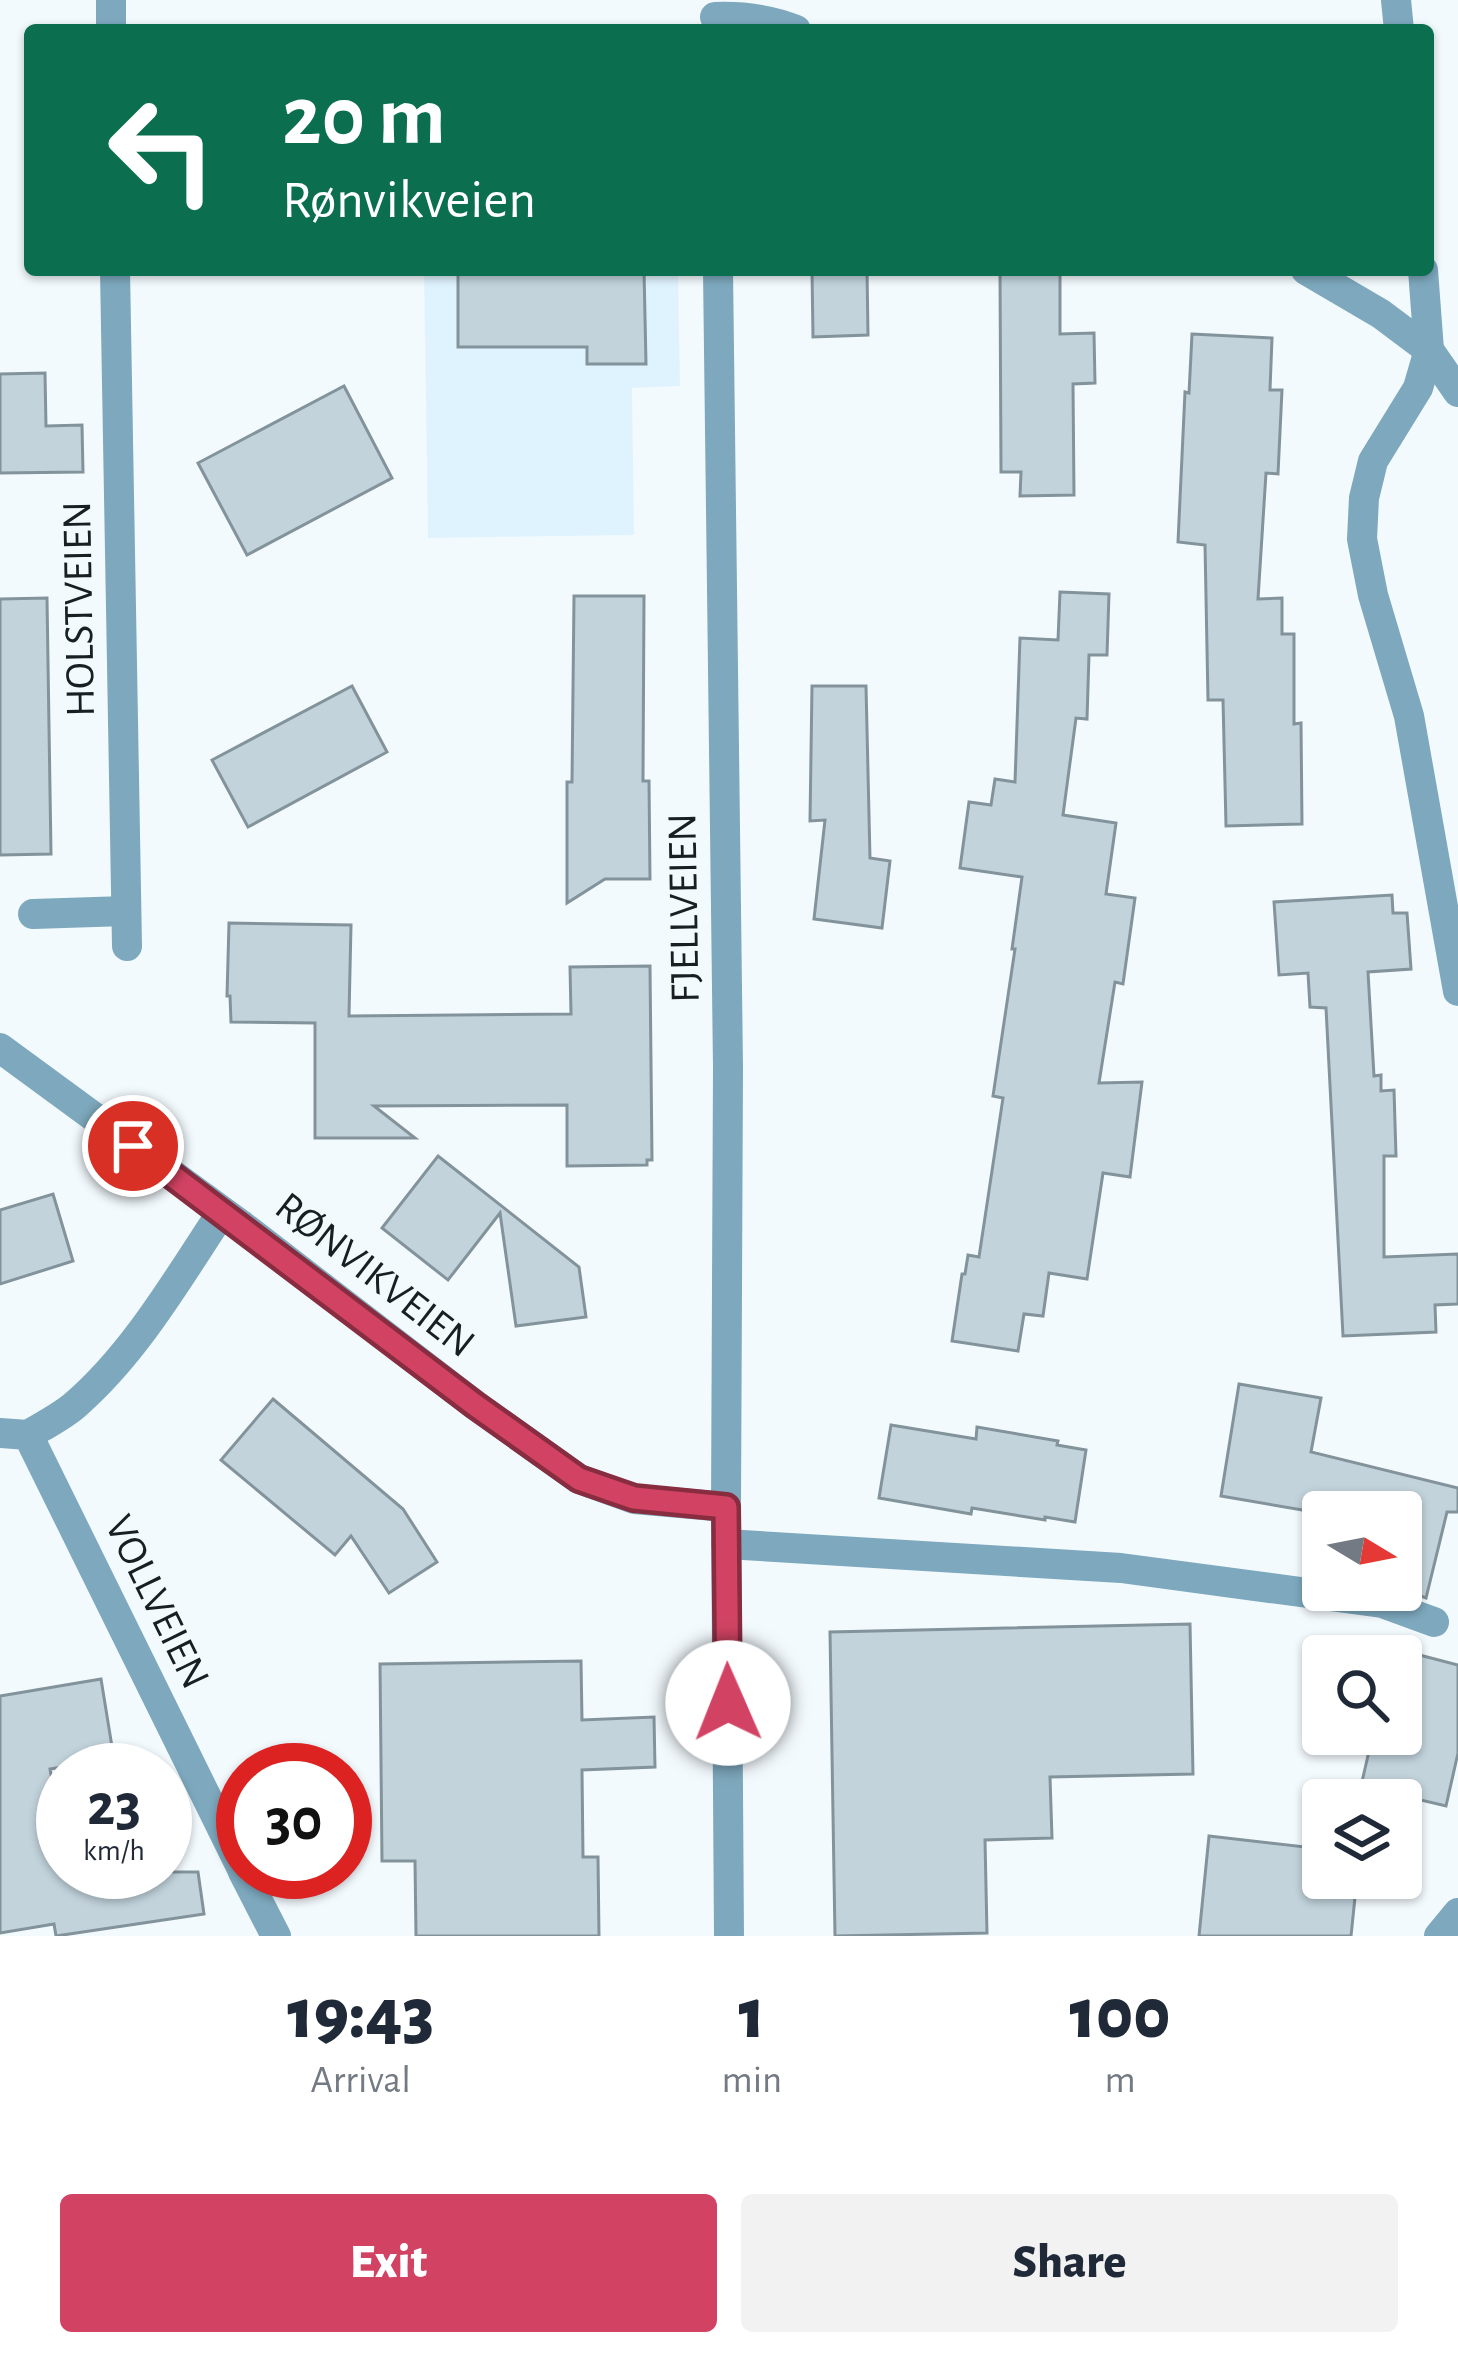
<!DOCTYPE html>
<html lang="en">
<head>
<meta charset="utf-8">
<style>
  body { margin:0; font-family:"Alegreya Sans",sans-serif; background:#f2f2f3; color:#1f2937; height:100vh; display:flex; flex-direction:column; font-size:45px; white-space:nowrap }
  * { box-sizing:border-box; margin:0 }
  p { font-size:39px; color:#747a83 }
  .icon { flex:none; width:66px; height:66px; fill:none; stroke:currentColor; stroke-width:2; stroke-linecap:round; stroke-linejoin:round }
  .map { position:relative; height:1936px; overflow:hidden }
  .side { display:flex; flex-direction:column; background:#fff; flex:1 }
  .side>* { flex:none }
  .top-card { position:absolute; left:24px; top:24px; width:1410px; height:252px; border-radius:12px; box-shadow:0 3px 9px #0004; background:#0b6e4f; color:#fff; overflow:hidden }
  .needle { width:78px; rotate:100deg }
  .buttons { position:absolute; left:1302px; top:1491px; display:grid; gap:24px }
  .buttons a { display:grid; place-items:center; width:120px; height:120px; border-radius:12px; background:#fff; box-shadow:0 3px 9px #0004; font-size:60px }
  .speed { position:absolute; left:36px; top:1743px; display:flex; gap:24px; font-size:60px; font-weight:700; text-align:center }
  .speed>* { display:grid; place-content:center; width:156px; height:156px; border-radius:50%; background:#fff; box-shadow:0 3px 9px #0004; line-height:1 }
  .speed small { font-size:30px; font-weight:400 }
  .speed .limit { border:18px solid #d22; background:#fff; color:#111 }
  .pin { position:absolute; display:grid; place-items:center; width:102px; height:102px; color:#fff; margin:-51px; border:6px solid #fff; border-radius:50%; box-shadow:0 3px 12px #0007 }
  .me { position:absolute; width:132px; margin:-66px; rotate:359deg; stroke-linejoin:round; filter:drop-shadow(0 0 9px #0008) }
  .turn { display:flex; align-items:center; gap:42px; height:252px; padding:0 60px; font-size:54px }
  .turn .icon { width:156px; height:156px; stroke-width:2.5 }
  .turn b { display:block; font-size:84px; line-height:102px }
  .eta { display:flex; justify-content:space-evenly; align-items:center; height:204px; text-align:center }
  .eta b { font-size:72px; font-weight:800; line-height:84px }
  .action { display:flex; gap:24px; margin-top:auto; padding:24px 60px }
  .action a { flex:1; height:138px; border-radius:12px; background:#d24363; color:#fff; font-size:48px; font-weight:800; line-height:138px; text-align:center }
  .action a+a { background:#f2f2f3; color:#1f2937 }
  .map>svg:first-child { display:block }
</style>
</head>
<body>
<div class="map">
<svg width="1458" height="1936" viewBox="0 0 1458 1936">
  <rect width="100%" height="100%" fill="#f3fafe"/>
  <path fill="#dff3fe" d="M424,270H678L680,386L632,388L634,535L428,538Z"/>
  <g fill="#c2d3dc" stroke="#83939b" stroke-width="3">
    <path d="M458,270H644L646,364H587V347H458Z"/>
    <path d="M812,270H867L868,335L813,337Z"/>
    <path d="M1000,270H1060V334L1094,333L1095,383L1073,384L1074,495L1020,496L1021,472H1001Z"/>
    <path d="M1192,334L1272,338L1270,390H1282L1278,474L1266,473L1258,599L1282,598V634H1294V724L1301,723L1302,824L1226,826L1223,700H1208L1205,545L1178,542L1185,392L1189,393Z"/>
    <path d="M45,373L46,426L82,425L83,472L0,473V374Z"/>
    <path d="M344,386L392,478L247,555L198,463Z"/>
    <path d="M1060,592L1109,594L1107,655H1089L1087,719L1076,718L1063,815L1116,823L1106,894L1135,898L1123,984L1115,982L1099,1083L1142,1082L1130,1177L1103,1173L1087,1279L1049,1273L1043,1316L1024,1314L1018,1351L952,1341L962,1274H965L968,1255L979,1257L1003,1098L993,1096L1015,949H1012L1022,877L960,868L969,802L991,805L995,779L1015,782L1020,638L1058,640Z"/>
    <path d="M574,596H644L643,781H649L650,879H605L567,903V782H572Z"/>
    <path d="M47,598L51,854L0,855V599Z"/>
    <path d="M352,686L387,752L248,827L212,760Z"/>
    <path d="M812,686H866L870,858L890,861L882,928L814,919L825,820L810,821Z"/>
    <path d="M1392,895L1393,913H1407L1411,969L1368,972L1374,1076L1381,1075V1091L1394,1090L1396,1156H1384V1257L1458,1254V1304L1435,1305L1436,1332L1343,1336L1326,1008L1310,1007L1308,973L1279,975L1274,902Z"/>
    <path d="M229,923L351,925L349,1016L571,1014L570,967L650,966L652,1160H647V1165L567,1166V1105L374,1106L415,1138H315V1023L231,1022L230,996H227Z"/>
    <path d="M438,1156L579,1267L586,1317L516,1326L500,1213L448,1280L382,1228Z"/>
    <path d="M53,1194L73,1261L0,1284V1210Z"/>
    <path d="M1239,1384L1321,1398L1311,1452L1458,1488V1512H1447L1426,1598L1401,1589V1512H1314L1221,1496Z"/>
    <path d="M273,1399L403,1509L437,1562L389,1593L351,1536L335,1555L221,1460Z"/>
    <path d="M891,1425L976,1439L977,1427L1058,1441L1057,1445L1086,1450L1075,1522L1045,1517V1520L972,1508L971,1514L879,1498Z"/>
    <path d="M1190,1624L1193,1774L1050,1777L1052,1838L985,1840L987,1933L835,1936L830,1632Z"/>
    <path d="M1408,1652L1458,1665V1753L1446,1806L1361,1786L1373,1734H1401V1679Z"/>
    <path d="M581,1661L582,1720L654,1717L655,1767L582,1770L583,1857H598L599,1936H416L415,1861H382L380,1664Z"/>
    <path d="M101,1679L114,1759L50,1769L63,1842V1872H198L204,1914L56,1936L54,1924L0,1933V1696Z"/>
    <path d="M1209,1836L1323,1849V1878H1357L1351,1936H1199Z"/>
  </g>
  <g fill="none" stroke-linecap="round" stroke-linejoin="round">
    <g stroke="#7da8bd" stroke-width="30">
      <path d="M33,914L126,911"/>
      <path d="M726,1544L1121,1568L1382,1603L1434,1622"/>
    </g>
    <g stroke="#7da8bd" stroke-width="30">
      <path d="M1396,0L1399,30"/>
      <path d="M715,17C744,16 769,19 796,30"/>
      <path d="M111,30V0"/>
      <path d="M115,270L127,946"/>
      <path d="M718,270L728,1068L726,1507L729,1936"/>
      <path d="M1306,270L1381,314L1429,350L1458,392"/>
      <path d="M1423,270L1429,350L1418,388L1373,461L1364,498L1362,539L1373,595L1409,716L1458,991"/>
      <path d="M0,1048L240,1224L475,1405L579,1479L634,1499L726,1507"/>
      <path d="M0,1433L28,1435L243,1871"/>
      <path d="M28,1435C43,1426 61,1417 75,1405C136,1352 178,1278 222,1212"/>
      <path d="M243,1872L276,1936"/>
      <path d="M1439,1936L1458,1913"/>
    </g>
  </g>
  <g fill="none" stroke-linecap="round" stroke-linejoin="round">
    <g stroke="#882c40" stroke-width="30">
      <path id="route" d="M133,1146L475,1405L579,1479L634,1498L726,1507L728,1703"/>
    </g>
    <use href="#route" stroke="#d24363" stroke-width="21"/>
  </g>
  <g text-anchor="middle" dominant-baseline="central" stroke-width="9" stroke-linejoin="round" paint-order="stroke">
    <g font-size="42" fill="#181e21" stroke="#f3fafe">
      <text transform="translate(79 609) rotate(-91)">HOLSTVEIEN</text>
      <text transform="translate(684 908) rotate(-91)">FJELLVEIEN</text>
      <text transform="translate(375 1275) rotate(38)">RØNVIKVEIEN</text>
      <text transform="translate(157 1602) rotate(64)">VOLLVEIEN</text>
    </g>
  </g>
</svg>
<div class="buttons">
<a><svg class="needle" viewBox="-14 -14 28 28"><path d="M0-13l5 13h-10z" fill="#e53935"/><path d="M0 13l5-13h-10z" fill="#747a83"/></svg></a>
<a><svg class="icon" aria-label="search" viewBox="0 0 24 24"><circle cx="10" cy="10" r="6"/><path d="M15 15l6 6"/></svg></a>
<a><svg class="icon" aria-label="layers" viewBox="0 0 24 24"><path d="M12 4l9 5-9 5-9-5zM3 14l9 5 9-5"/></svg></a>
</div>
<div class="speed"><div>23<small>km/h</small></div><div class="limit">30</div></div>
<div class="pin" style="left:133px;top:1146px;background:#d93025"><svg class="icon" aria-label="arrive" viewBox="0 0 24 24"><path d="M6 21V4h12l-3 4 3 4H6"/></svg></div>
<svg class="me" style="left:728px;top:1703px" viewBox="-20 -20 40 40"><circle r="19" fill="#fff"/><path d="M0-13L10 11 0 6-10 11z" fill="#d24363"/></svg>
<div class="top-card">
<div class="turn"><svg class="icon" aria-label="left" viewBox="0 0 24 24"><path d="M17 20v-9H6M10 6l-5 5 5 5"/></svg><div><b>20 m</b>Rønvikveien</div></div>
</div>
</div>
<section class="side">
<div class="eta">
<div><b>19:43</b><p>Arrival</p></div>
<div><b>1</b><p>min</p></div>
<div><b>100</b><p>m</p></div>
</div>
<div class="action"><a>Exit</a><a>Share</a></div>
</section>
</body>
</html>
